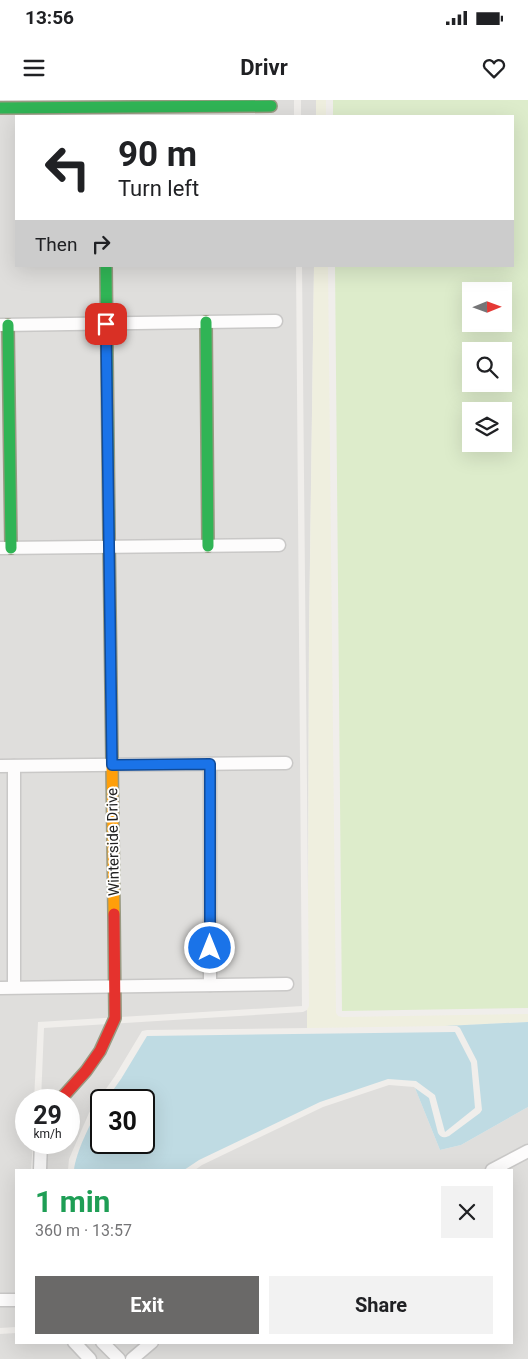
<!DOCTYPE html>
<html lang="en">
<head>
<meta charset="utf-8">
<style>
  body { margin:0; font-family:Roboto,sans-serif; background:#f2f2f2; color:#202124; height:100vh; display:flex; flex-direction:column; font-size:19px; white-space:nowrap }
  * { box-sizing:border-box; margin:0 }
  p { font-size:16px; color:#757577 }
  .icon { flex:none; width:28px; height:28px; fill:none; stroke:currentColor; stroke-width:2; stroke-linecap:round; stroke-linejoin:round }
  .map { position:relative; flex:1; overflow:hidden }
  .drawer { position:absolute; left:15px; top:1069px; width:498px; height:175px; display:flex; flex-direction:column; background:#fff; border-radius:0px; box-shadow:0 5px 20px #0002 }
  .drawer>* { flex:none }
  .hud { position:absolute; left:15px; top:15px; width:499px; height:152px; border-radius:0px; box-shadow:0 5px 20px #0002; background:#fff; color:#202124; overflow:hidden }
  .needle { width:32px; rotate:89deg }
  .tools { position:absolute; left:462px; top:182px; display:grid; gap:10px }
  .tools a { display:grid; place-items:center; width:50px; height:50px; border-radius:0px; background:#fff; box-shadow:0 5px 20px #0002; font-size:25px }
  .speed { position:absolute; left:15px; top:989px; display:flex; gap:10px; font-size:25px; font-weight:700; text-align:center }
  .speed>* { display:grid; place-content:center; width:65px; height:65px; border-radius:50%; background:#fff; box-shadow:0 5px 20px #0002; line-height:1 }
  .speed small { font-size:12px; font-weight:400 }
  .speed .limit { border:2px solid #111; border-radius:8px; background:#fff; color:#111 }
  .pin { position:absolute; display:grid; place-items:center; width:42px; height:42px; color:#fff; margin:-21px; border-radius:10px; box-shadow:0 2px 8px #0006 }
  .me { position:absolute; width:55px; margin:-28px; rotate:0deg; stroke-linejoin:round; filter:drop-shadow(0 0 4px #0008) }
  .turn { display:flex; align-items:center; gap:18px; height:105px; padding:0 20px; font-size:22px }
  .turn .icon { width:65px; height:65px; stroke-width:2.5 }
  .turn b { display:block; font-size:35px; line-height:42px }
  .then { display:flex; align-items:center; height:48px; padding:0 20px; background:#0003; gap:10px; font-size:19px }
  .round { display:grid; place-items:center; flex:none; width:52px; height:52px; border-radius:0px; background:#f2f2f2 }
  .headline { display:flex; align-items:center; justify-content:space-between; height:85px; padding:0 20px }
  h1 { font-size:30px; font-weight:700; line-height:38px; color:#1e9e55 }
  .button { display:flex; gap:10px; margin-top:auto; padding:10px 20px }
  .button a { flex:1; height:58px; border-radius:0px; background:#6a6968; color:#fff; font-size:20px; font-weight:700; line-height:58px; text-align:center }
  .button a+a { background:#f2f2f2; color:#202124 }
  .status { display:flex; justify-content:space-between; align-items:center; height:35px; padding:0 25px; background:#fff; direction:ltr }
  .status svg { height:14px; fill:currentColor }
  header { display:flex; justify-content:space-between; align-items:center; height:65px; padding:0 20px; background:#fff; font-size:22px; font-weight:700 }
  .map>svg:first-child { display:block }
</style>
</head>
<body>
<div class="status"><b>13:56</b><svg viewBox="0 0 49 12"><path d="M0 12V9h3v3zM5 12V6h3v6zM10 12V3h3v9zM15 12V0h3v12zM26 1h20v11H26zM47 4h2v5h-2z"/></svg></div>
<header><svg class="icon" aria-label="menu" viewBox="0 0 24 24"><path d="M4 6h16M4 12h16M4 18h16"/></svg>Drivr<svg class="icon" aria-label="heart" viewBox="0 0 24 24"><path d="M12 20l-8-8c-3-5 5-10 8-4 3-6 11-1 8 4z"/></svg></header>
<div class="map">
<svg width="528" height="1259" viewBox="0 0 528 1259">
  <rect width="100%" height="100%" fill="#f0eeeb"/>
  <g fill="#dfdedc">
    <path d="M0,0H294V16H16V166H296L302,906L38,922L34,1000H26V1042L33,1043L31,1070H16V1227L0,1228Z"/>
    <rect x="301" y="0" width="15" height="16"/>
    <path d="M302,166H314L309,530L308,791Z"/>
    <path d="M307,910V928L147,930L142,931L115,976L89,1013L69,1059L68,1070H38L39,1043L69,1042V1000H41L44,928L303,912Z"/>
    <path d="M389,985L414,987L415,988L440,1050L461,1045L528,1007V1259H0V1234L16,1233V1242H511V1070H195L202,1065L323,1007Z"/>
  </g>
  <g fill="#efefdf">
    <rect x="316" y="0" width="10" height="16"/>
    <path d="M314,166H328L336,913L338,916L342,917L528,914V922L445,926L307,928V910L309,906L308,791L309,539Z"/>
  </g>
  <path fill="#ddeccb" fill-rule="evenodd" d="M333,0H528V908L342,911L335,166H512V16H333ZM471,191H504V224H471ZM471,251H504V284H471ZM471,311H504V344H471Z"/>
  <g fill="#bfdbe3">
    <path d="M528,922V1007L461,1045L440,1050L415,988L429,998L438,1033C441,1038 444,1038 449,1036L480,1013L482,1010L477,961L460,928L457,926H445Z"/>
    <path d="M455,932L471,963L475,1008L445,1032L435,995L416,981L388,979L320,1002L199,1060L184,1070H74C76,1052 91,1021 101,1006V1042H144V1000H106L121,979L147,936Z"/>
  </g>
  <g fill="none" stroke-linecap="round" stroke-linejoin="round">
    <g stroke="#c9c8c7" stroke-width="15">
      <g id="street">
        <path d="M1,225L276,221"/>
        <path d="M0,448L279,445"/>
        <path d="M210,664V885"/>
        <path d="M0,666L286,663"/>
        <path d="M14,666V887"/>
        <path d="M0,888L287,884"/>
        <path d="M40,1070L41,1042"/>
        <path d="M492,1070L528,1051"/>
        <path d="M0,1200H16"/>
        <path d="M74,1242L90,1259"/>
        <path d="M102,1242L119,1259"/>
        <path d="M132,1259L152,1242"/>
      </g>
    </g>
    <g stroke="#999a82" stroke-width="14">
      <g id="fast">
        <path d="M0,8L271,6"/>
        <path d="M106,166L109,436"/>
        <path d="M206,222L208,446"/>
        <path d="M8,225L11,448"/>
      </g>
    </g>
    <g stroke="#999a82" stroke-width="14">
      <path id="slow" d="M109,436L114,814"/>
    </g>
    <g stroke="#999a82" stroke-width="14">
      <path id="jam" d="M60,1000L86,971L100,951L115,918L114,814"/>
    </g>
    <use href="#street" stroke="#fdfcfc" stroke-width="12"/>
    <use href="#fast" stroke="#30b455" stroke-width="11"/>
    <use href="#slow" stroke="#ff9f0a" stroke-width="11"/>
    <use href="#jam" stroke="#e5322d" stroke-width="11"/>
  </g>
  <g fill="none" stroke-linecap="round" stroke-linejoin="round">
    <g stroke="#114b97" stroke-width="12">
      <path id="route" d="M106,224L112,665L210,664V848"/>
    </g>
    <use href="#route" stroke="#1a73e8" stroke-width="9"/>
  </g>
  <g text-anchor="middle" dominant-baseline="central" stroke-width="4" stroke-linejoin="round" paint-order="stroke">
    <g font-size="15" fill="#222" stroke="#fff">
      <text transform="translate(113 742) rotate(-91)">Winterside Drive</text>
    </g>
  </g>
</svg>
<div class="tools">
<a><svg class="needle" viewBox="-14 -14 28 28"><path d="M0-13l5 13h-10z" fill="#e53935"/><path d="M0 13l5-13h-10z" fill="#757577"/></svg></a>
<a><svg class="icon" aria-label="search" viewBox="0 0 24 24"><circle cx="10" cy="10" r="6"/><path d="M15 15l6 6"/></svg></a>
<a><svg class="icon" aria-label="layers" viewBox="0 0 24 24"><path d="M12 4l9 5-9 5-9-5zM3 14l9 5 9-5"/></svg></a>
</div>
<div class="speed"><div>29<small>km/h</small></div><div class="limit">30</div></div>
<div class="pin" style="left:106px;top:224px;background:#d93025"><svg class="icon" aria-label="arrive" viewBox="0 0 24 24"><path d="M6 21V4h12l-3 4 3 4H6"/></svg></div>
<svg class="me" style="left:210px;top:848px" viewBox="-20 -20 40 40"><circle r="17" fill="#1a73e8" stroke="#fff" stroke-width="3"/><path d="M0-11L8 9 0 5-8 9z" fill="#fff"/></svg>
<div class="hud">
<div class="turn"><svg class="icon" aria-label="left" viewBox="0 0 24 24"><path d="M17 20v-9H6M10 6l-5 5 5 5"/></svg><div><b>90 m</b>Turn left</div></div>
<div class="then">Then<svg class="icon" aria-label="right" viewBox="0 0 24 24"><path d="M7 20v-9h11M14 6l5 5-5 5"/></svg></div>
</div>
<section class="drawer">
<div class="headline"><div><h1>1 min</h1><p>360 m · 13:57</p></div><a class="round"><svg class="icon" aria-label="close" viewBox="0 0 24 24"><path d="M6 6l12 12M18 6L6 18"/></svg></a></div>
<div class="button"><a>Exit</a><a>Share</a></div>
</section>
</div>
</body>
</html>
